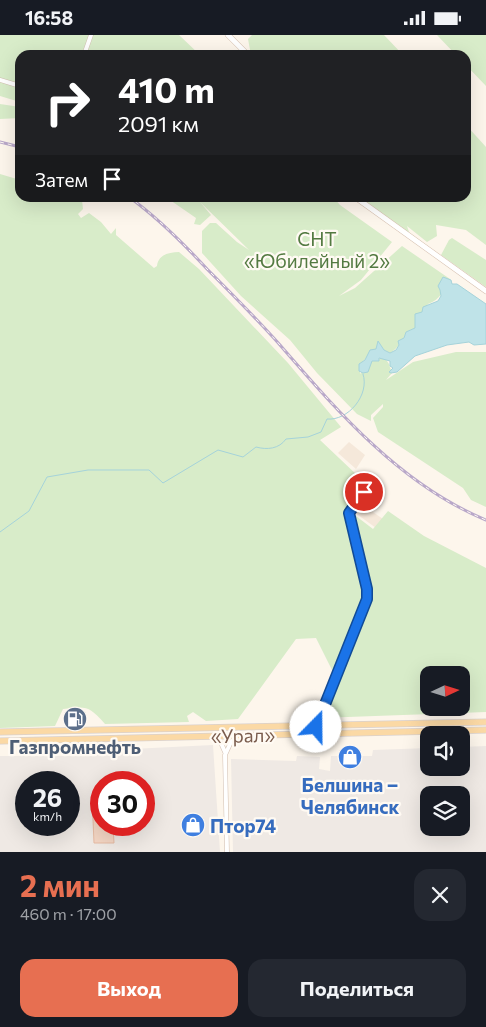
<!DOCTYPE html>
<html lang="ru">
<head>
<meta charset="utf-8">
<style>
  body { margin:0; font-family:Commissioner,sans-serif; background:#242831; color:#f1f3f6; height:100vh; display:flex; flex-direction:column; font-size:19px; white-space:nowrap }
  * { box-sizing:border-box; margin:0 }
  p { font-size:16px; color:#9ea1a6 }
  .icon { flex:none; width:28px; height:28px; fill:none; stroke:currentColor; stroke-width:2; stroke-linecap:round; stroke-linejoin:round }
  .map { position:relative; height:817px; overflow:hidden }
  .sheet { display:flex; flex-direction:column; background:#171b24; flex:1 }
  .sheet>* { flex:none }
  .guide { position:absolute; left:15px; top:15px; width:456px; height:152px; border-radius:15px; box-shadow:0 5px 20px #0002; background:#202124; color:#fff; overflow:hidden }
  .needle { width:32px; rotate:86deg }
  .fabs { position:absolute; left:420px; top:631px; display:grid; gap:10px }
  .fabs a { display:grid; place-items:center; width:50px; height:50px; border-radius:10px; background:#171b24; box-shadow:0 5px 20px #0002; font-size:25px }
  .speed { position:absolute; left:15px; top:736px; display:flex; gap:10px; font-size:25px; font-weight:700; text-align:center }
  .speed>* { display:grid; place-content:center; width:65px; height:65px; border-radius:50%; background:#171b24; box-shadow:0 5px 20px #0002; line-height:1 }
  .speed small { font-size:12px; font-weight:400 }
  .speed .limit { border:8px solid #d22; background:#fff; color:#111 }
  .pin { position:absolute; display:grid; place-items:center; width:42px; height:42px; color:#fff; margin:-21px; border:2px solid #fff; border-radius:50%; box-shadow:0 1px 5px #0007 }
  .me { position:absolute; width:55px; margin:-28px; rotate:22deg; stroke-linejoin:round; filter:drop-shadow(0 0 4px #0008) }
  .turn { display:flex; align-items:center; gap:18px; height:105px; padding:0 20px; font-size:22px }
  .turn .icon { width:65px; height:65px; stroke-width:2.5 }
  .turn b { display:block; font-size:35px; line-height:42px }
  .then { display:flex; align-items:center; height:48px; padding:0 20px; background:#0003; gap:10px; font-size:19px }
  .round { display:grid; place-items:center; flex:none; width:52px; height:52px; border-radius:15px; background:#242831 }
  .summary { display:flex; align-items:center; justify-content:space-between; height:85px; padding:0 20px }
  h1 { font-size:30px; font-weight:700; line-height:38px; color:#e76f51 }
  .button { display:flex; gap:10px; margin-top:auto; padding:10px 20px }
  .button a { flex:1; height:58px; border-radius:15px; background:#e76f51; color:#fff; font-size:20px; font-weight:700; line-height:58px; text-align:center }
  .button a+a { background:#242831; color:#f1f3f6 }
  .status { display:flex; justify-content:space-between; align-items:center; height:35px; padding:0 25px; background:#171b24; direction:ltr }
  .status svg { height:14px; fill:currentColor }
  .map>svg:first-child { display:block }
</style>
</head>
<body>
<div class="status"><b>16:58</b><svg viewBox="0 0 49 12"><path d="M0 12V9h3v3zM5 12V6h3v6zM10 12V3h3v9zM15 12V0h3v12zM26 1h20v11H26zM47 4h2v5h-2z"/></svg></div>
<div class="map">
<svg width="486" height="817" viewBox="0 0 486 817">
  <rect width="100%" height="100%" fill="#fdf6ec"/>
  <g fill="#f5e8da">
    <path d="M349,407L365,420L356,434L338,418Z"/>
    <path d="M363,439L375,452L368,459L364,456L357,465L348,457Z"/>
    <path d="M360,468L383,484L376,493L354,477Z"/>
  </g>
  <g fill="#efe9e4" fill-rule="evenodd">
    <path d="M213,710L220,817H0V721H91V716ZM26,748H69V790H26ZM101,748H144V790H101Z"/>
    <path d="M486,711V817H233L231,724L296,726L297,721L320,722L319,734L330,736L331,721H372L373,715L429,713V732H461V712ZM429,760H461V792H429Z"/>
  </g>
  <g fill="#d8ecc9" fill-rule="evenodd">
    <path d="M0,0H179L200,20H20V67L0,61Z"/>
    <path d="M252,0H384L403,20H251L248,4Z"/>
    <path d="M437,0H486V51L466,30V20H456Z"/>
    <path d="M0,69L20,72V83L0,84Z"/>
    <path d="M466,90L486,112V210L466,195L436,190L437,201L427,207L407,191L410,200L361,163L466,162Z"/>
    <path d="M0,139L20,145V162H77L82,165L83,174L78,179L81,183L89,178L101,187L111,199L116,193V200L154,233L157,231C158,220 169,217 179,217L199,234L288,328L341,392L320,405L358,441L346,457L357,466L351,476L366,562L365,568L334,639L316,603L296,604L238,684L206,686L193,677L187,681L189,687L105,689C89,671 87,671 63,674L55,691L0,693Z"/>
    <path d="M167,163H334L340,170L392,207L361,245L339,261L355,253L402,211L450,244C443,256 441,264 428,269L415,293L406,297C404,305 397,314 390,318L384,315L378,307L376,314L360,329V339L370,326L385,323L389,329L392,338L386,345L413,327L456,317H486V472L471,465L463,453L378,397L373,383L383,372V369L371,380V386L357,379L317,338L290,305L241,261L202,218V196L210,188H216L237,207L249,215L200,167L211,180L200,190L194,189L196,183Z"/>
    <path d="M452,203L486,225V252L441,220L449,205Z"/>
    <path d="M388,476L424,501L486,533V677L320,683L371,563L352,478L373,494ZM429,640H461V672H429Z"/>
  </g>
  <path fill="#bfe3e8" stroke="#a5d3da" d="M443,242L451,245L452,249H457L486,269V309L474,310L469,307L447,310L415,321L397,337L391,338L389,337L393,333L390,331V326L379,323V326H372L368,337L363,338L359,336V329L365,325L370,315L376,314L378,306L384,315L390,318L396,315L399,310L398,306L404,303L406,297L415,293V279L422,277L423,272L438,266L441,261L440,255L438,251Z"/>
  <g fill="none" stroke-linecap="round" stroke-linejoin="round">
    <path stroke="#a5d3da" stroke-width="1" d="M0,497L29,476L47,442L88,435H149L163,448L218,415L243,422L256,412C267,415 279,414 286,404L308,402L321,397L327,384C348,386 370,360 363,339"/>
  </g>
  <path fill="#f3d5c3" stroke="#e6bba3" d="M92,761H101V790H113L114,808H94Z"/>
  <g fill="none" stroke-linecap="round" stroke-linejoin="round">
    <g stroke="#d1beb0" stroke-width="5">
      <g id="street">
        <path d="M84,20L91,0"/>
        <path d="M0,45L20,51"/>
        <path d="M316,692L367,564V555L349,479L364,457"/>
        <path d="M210,702L221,708L225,717"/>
        <path d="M227,817L225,720L231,707L238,702"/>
      </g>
    </g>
    <g stroke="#d6c0b0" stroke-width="6">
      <g id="secondary">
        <path d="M228,0L248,20"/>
        <path d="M355,162L486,256"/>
      </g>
    </g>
    <g stroke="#dad1cd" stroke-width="7">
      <g id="primary">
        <path d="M0,697L486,687"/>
        <path d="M0,706L486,695"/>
      </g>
    </g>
    <use href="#street" stroke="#fff" stroke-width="4"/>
    <use href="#secondary" stroke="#fff" stroke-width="5"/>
    <use href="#primary" stroke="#fbd9a5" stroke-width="5.5"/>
    <g stroke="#b9a8c9" stroke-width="3">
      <g id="rail">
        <path d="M0,107L20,112"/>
        <path d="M129,162C158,183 183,208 207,234C232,259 257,284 280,310C339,378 401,450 486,485"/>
      </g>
    </g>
    <use href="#rail" stroke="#fffaf3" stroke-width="1" stroke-dasharray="4" stroke-linecap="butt"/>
  </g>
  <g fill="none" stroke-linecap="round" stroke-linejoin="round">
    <g stroke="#114b97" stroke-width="12">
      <path id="route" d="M316,692L367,564V554L349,478L364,457"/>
    </g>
    <use href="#route" stroke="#1a73e8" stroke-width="9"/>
  </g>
  <defs>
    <g id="fuel-disc" transform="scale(1.25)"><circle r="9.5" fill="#5c6f8a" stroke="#fffaf3"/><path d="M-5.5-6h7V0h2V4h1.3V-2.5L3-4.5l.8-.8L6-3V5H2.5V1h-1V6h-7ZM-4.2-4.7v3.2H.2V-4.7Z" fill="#fff"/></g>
    <g id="shop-disc" transform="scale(1.25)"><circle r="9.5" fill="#3f7fe0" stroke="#fffaf3"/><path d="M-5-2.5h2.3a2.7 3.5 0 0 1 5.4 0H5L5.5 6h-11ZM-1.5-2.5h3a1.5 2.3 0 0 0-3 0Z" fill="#fff"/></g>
  </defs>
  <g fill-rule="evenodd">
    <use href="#fuel-disc" x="75" y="684"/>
    <use href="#shop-disc" x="350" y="722"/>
    <use href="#shop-disc" x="193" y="790"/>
  </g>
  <g text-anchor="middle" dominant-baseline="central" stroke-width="4.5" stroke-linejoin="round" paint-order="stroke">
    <g font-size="19" fill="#537a41" stroke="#fffaf3">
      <text x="317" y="203">СНТ<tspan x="317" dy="22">«Юбилейный 2»</tspan></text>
    </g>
    <g font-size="19" fill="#7a5c4d" stroke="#fffaf3">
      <text transform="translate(243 700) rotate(-1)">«Урал»</text>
    </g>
    <g font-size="19" font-weight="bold" fill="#4e5e75" stroke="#fffaf3">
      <text x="75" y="711">Газпромнефть</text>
    </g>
    <g font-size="19" font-weight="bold" fill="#366cbe" stroke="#fffaf3">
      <text x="350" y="749">Белшина –<tspan x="350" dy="22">Челябинск</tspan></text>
      <text x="210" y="790" text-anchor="start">Птор74</text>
    </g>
  </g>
</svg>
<div class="fabs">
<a><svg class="needle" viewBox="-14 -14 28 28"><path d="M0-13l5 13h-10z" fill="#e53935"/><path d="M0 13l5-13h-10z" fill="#9ea1a6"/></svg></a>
<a><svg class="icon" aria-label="sound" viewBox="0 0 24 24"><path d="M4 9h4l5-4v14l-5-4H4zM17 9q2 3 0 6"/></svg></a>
<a><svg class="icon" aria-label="layers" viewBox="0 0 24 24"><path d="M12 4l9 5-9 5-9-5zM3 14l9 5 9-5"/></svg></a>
</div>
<div class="speed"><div>26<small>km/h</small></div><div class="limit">30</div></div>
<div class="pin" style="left:364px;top:457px;background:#d93025"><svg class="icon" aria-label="arrive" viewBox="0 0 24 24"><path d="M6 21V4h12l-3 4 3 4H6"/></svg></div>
<svg class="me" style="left:316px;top:692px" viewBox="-20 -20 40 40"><circle r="19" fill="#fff"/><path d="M0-13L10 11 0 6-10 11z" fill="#1a73e8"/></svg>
<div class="guide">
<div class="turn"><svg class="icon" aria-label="right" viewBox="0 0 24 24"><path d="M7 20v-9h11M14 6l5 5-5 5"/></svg><div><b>410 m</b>2091 км</div></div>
<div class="then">Затем<svg class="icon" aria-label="arrive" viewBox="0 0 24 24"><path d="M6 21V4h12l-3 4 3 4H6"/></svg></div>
</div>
</div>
<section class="sheet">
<div class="summary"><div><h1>2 мин</h1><p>460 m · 17:00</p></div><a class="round"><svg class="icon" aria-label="close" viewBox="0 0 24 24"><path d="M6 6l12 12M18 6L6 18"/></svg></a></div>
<div class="button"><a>Выход</a><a>Поделиться</a></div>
</section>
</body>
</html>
